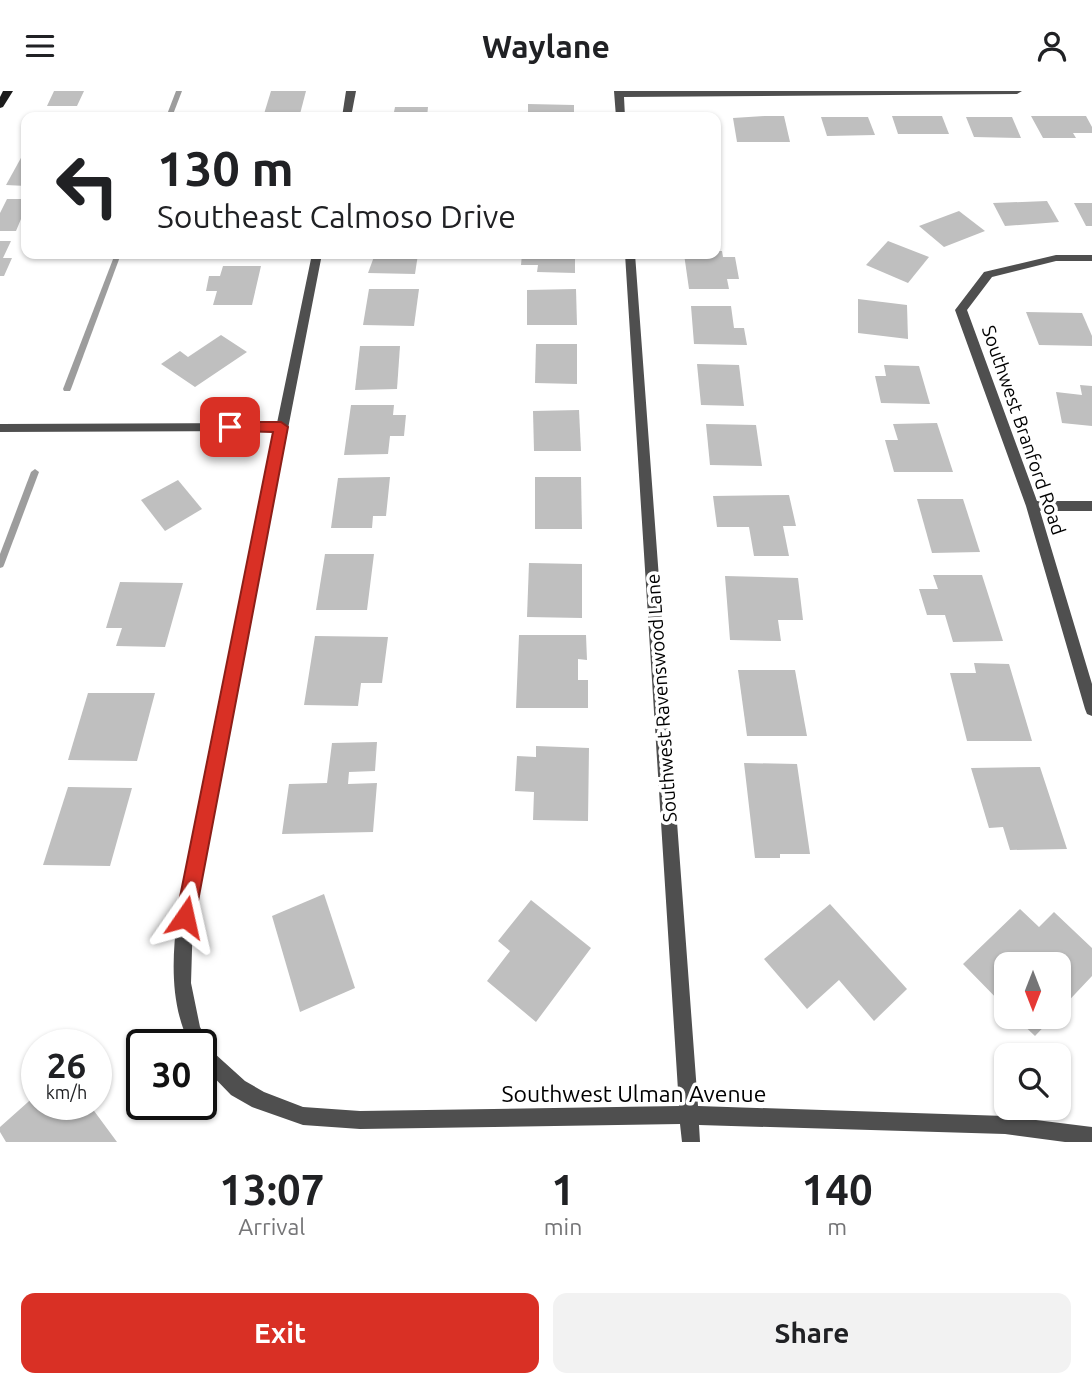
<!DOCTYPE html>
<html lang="en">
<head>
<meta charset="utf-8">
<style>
  body { margin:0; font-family:Ubuntu,sans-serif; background:#f2f2f2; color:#202124; height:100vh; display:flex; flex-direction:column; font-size:26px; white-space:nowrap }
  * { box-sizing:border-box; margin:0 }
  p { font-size:23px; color:#757577 }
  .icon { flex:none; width:38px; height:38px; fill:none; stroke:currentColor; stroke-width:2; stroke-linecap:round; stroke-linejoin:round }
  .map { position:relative; height:1051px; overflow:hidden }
  .side { display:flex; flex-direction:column; background:#fff; flex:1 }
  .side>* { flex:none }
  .top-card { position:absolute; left:21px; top:21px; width:700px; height:147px; border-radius:14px; box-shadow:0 2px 5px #0004; background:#fff; color:#202124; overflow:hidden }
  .needle { width:46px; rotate:180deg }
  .fabs { position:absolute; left:994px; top:861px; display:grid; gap:14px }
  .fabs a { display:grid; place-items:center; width:77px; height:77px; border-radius:14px; background:#fff; box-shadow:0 2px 5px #0004; font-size:35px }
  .speed { position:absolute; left:21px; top:938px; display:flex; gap:14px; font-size:35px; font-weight:700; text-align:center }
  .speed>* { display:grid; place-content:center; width:91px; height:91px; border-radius:50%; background:#fff; box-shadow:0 2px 5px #0004; line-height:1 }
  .speed small { font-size:18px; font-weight:400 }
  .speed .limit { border:4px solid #111; border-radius:10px; background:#fff; color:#111 }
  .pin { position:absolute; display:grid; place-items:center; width:60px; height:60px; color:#fff; margin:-30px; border-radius:14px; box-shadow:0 4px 10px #0006 }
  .me { position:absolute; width:77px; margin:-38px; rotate:11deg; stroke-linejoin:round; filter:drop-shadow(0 0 5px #0008) }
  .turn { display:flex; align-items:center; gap:24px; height:147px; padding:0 21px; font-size:32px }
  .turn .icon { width:91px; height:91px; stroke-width:2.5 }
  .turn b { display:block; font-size:49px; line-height:60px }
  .eta { display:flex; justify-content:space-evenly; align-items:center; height:119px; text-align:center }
  .eta b { font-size:42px; font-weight:700; line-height:49px }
  .cta { display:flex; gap:14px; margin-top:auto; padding:14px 21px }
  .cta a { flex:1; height:80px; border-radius:14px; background:#d93025; color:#fff; font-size:28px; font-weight:700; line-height:80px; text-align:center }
  .cta a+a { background:#f2f2f2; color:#202124 }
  header { display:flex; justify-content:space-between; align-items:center; height:91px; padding:0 21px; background:#fff; font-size:32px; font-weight:700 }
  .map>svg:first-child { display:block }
</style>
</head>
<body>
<header><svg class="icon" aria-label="menu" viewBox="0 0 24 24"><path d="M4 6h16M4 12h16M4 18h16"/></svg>Waylane<svg class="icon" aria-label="person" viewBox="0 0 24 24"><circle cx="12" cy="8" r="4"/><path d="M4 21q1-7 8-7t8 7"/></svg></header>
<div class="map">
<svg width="1092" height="1051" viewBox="0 0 1092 1051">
  <rect width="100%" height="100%" fill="#fff"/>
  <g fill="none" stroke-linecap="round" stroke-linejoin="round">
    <g fill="#9d9d9d" fill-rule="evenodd">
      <path d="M176,0H182L172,26H166Z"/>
      <path d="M115,163H121L71,298L70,300H64L63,298Z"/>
      <path d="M35,378L39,381L4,474L3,476L0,477V463L31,381Z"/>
    </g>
  </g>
  <g fill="#bfbfbf">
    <path d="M54,0H84L77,15H47Z"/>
    <path d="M271,0H306L300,23H264Z"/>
    <path d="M528,13L574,14V26H528Z"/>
    <path d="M395,16H428L427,26H393Z"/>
    <path d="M764,25H784L790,51H737L733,27Z"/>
    <path d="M892,25H942L949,43H898Z"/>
    <path d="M1031,25H1086L1092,36V42H1073L1076,47H1043Z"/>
    <path d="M821,26H868L875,44L827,45Z"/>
    <path d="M966,26H1012L1021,47L974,46Z"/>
    <path d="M22,65H26V95L6,94Z"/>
    <path d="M7,108H26V128H21L16,140H0V122Z"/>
    <path d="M1047,110L1059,131L1005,135L993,112Z"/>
    <path d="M1074,112H1092V135H1086Z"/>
    <path d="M959,120L985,140L944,156L919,135Z"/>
    <path d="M0,150H11L3,167H12L4,185H0Z"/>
    <path d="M888,150L929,166L908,192L866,174Z"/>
    <path d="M716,160H722L723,166H735L739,188H727L729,198H689L684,163H716Z"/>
    <path d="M375,163H418L415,183L368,182Z"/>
    <path d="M522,163H575V182L537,181L538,174H521Z"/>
    <path d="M223,175H261L252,214H213L217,200H206L209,185H220Z"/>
    <path d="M369,198H419L414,235L363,234Z"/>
    <path d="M576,198L577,234H527V199Z"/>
    <path d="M858,208L907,214L908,248L858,242Z"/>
    <path d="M691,215H731L734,237H744L747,254L694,253Z"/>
    <path d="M1026,221L1082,222L1092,245V255L1039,254Z"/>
    <path d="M221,244L247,261L195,296L161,273L180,260L188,266Z"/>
    <path d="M536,253H577V293L535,292Z"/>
    <path d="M360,255H400L397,298L355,299Z"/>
    <path d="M697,273L739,274L744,315L701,314Z"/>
    <path d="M884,274L919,275L930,313L881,312L875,285H886Z"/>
    <path d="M1080,294L1092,295V335L1062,332L1056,301L1082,304Z"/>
    <path d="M351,314H394L393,324H406L404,345H390L388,363L344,364Z"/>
    <path d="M579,319L581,360H534L533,320Z"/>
    <path d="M937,332L953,381H894L885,349H898L893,333Z"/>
    <path d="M706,333L756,334L762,375L710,374Z"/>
    <path d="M390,386L386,425H373L372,437H331L338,387Z"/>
    <path d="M535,386H581L582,438H535Z"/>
    <path d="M178,389L202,418L165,440L141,409Z"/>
    <path d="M789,404L796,435H783L789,465H754L749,436H717L713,405Z"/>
    <path d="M917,408H963L980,461L932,462Z"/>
    <path d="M325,463H374L367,519H316Z"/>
    <path d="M529,472L582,473V527L527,526Z"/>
    <path d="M933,484H982L1003,550L953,551L945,524H927L919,498H938Z"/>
    <path d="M725,485L798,487L803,529H778L781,550L730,549Z"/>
    <path d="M120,491L183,492L165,556L116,555L122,537H106Z"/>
    <path d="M519,544H586L587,569L578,568V589H588V617H516Z"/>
    <path d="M315,545L388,546L382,592H361L358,615L304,614Z"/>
    <path d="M974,572L1009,573L1032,650H967L950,582H976Z"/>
    <path d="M738,579H795L807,645H747Z"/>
    <path d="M88,602H155L137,670L68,669Z"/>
    <path d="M377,651L375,680L349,681L348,693L377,692L373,741L282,743L289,693L327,692L332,652Z"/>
    <path d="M536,655L589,657L588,730L533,729L534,701L515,700L517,665L536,666Z"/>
    <path d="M744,672L797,673L810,763H780V767H755Z"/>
    <path d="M1040,676L1067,758L1010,759L1003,736L989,737L971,677Z"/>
    <path d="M68,696L132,697L110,775L43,774Z"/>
    <path d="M324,803L355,897L300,921L272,825Z"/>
    <path d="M531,809L591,857L536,931L487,890L510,860L498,850Z"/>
    <path d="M830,813L907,898L874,930L839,889L807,918L764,868Z"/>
    <path d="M1020,818L1039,836L1054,821L1092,857V885L1059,920V873H1006V917L963,873Z"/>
    <path d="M1015,926H1053L1035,945Z"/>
    <path d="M37,1003V1013H89L117,1051H6L0,1041V1036Z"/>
  </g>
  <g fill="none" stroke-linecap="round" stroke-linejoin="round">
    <g fill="#4f4f4f" fill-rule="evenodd">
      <path d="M346,0H356L351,26H342Z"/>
      <path d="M614,0H1022L1017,3L624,6L625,26H616Z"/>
      <path d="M312,163H322L193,826L191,892L200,936L214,962L245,990L264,1001L303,1016L360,1020L679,1015L625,163H635L698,1015L1005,1025L1092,1036V1051H1065L1005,1043L699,1034L700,1051H682L680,1033L360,1038L303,1034L252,1016L231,1004L202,974L201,954H190C170,913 172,870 177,826L276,340L0,341V333L277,332Z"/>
      <path d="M1056,164H1092V170H1056L992,186L967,219L1037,410H1092V420H1040L1092,593V625L1087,623L1085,618L1026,415L955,219L984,181Z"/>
    </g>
    <path fill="#1c1c1c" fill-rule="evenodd" d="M3,0H13L3,16L0,17V6Z"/>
  </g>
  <path fill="#d93025" stroke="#8d1f18" stroke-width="2" d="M230,331H281L288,336L195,826L192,833L185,836L178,833L176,826L273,341L225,340L223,336Z"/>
  <g text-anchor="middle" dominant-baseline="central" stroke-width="7" stroke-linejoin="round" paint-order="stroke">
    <g font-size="19" fill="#000" stroke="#fff">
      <text transform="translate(1024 339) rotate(71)">Southwest Branford Road</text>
      <text transform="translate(661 607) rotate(-94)">Southwest Ravenswood Lane</text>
    </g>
    <g font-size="23" fill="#000" stroke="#fff">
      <text x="634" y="1002">Southwest Ulman Avenue</text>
    </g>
  </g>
</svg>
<div class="fabs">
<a><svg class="needle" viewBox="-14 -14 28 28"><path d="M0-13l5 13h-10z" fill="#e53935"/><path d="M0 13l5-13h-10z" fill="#757577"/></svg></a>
<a><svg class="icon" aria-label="search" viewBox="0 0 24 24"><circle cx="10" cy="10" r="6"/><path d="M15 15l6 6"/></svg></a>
</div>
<div class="speed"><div>26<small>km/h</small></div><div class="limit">30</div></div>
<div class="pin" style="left:230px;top:336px;background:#d93025"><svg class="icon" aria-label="arrive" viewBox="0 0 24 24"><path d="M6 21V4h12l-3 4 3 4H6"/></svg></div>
<svg class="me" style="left:185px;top:826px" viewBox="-20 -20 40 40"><path d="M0-17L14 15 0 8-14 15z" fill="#d93025" stroke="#fff" stroke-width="4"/></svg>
<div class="top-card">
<div class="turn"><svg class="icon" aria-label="left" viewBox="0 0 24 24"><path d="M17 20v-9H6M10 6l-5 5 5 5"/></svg><div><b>130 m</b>Southeast Calmoso Drive</div></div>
</div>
</div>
<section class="side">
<div class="eta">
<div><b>13:07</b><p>Arrival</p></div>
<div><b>1</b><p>min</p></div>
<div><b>140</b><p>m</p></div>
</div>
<div class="cta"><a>Exit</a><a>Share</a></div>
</section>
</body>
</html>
